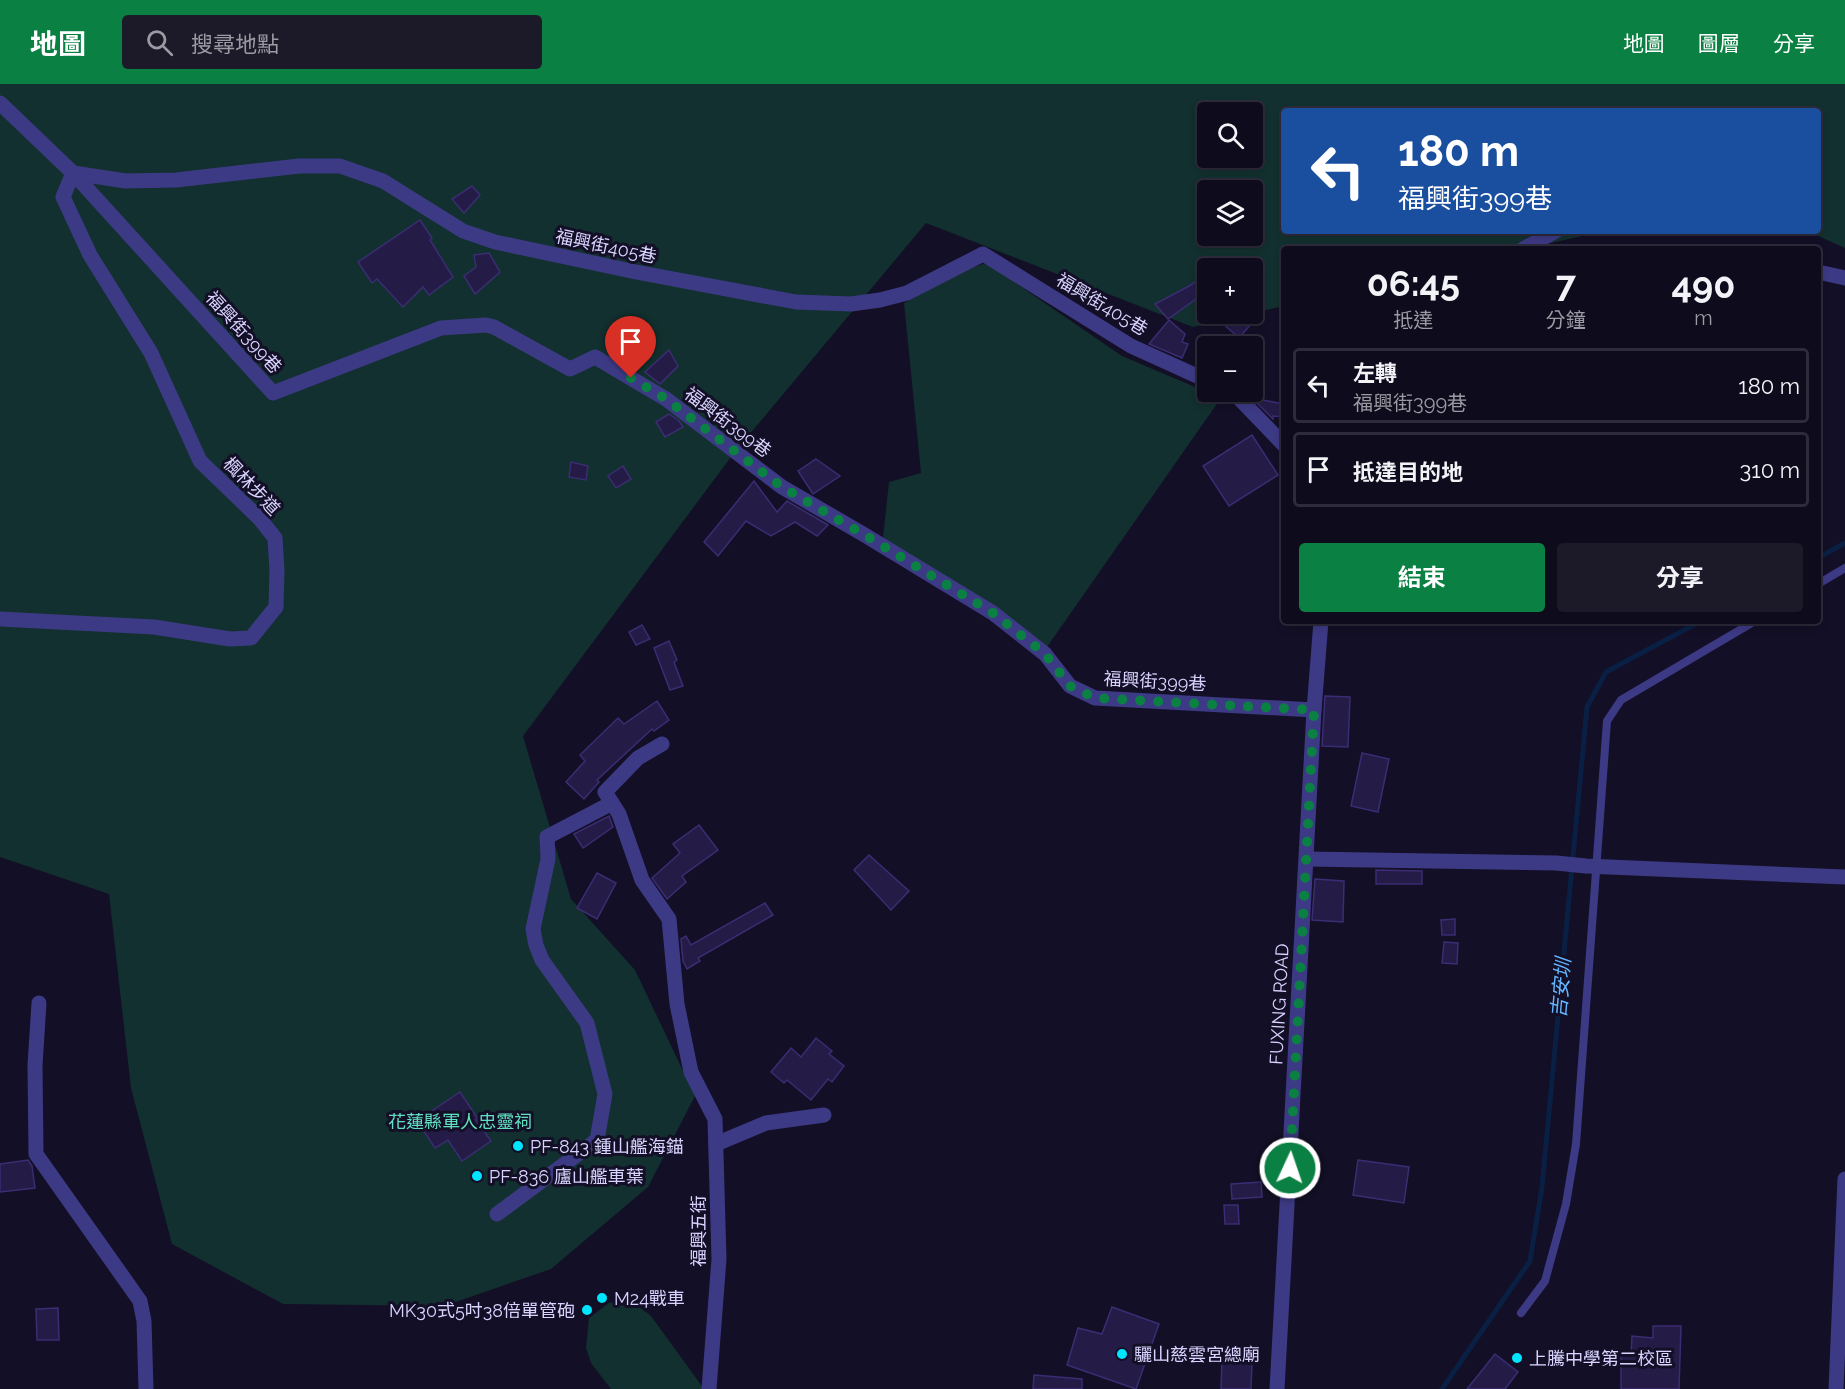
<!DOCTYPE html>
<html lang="zh-TW">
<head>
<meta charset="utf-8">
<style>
  body { margin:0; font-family:Raleway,"Noto Sans TC",sans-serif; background:#1c1929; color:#f1f3f6; height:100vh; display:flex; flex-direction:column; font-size:22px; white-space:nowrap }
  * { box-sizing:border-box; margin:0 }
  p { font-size:20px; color:#9b9ba3 }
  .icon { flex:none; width:33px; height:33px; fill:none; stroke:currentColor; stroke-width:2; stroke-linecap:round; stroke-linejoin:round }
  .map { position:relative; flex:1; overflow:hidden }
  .sheet { position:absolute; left:1281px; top:162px; width:540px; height:378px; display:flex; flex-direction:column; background:#0e0b1c; border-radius:6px; box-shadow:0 3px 9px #0003,0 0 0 2px #2e2b3b }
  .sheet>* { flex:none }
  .banner { position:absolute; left:1281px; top:24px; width:540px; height:126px; border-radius:6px; box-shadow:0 3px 9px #0003,0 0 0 2px #2e2b3b; background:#1a4fa0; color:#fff; overflow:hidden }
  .buttons { position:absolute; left:1197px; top:18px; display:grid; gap:12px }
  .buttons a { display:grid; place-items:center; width:66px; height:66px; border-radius:6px; background:#0e0b1c; box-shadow:0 3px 9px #0003,0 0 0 2px #2e2b3b; font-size:30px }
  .pin { position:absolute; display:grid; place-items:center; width:51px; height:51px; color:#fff; margin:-62px -26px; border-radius:50% 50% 50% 0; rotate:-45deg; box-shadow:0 0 6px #0007 }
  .pin .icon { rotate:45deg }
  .me { position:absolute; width:66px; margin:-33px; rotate:3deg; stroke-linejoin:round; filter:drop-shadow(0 0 4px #0008) }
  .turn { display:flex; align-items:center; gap:21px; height:126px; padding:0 18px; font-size:27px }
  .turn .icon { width:78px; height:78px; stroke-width:2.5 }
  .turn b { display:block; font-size:42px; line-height:51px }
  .eta { display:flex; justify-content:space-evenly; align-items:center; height:102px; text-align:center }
  .eta b { font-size:36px; font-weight:700; line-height:42px }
  .primary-button { display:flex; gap:12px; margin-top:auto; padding:12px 18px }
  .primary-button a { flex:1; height:69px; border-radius:6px; background:#0b8043; color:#fff; font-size:24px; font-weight:700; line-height:69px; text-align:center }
  .primary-button a+a { background:#1c1929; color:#f1f3f6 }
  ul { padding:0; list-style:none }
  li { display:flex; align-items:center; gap:18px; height:75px; margin:0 12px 9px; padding:0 6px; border:3px solid #2e2b3b; border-radius:6px }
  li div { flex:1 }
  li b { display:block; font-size:22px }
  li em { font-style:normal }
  header { display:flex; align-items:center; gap:36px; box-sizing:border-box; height:84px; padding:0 30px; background:#0b8043; color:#fff }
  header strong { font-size:28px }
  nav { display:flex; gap:33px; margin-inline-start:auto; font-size:21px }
  .search { width:420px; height:54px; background:#1c1929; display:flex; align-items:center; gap:15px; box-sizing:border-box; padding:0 21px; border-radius:6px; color:#9b9ba3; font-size:22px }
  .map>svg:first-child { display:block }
</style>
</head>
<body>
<header>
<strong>地圖</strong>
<div class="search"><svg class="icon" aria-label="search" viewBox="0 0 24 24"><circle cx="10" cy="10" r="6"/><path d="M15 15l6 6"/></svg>搜尋地點</div>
<nav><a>地圖</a><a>圖層</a><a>分享</a></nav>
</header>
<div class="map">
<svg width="1845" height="1305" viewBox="0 0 1845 1305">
  <rect width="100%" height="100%" fill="#130f26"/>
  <g fill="#12302f" fill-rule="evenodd">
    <path d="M0,0H1845V164L1807,147H1818V27H1284V147H1604L1525,165H1284V222L1252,229V184H1208V230H1252L1193,243L926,139L734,369L523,652L571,815L635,886L695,1012L648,1103L551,1185L444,1222L283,1220L172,1160L131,1004L109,810L0,773ZM1208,28H1252V74H1208ZM1208,106H1252V152H1208Z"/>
    <path d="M983,180L991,182L1122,272L1221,314L1047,563L883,454L889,398L921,389L904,219L968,185Z"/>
    <path d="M622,1217L634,1219L651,1232L704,1305H611L591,1279L586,1264L589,1234L609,1219Z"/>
  </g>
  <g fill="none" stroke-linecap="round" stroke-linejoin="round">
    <g stroke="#0a1f44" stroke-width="5">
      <path d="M1818,474L1845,459"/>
      <path d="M1442,1305L1530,1177L1542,1103L1587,623L1606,588L1701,537"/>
    </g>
  </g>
  <g fill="#241b47" stroke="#3b2d73" stroke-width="1.5">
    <path d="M472,102L480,111L464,129L452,115Z"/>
    <path d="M420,136L432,154L430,156L453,193L429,211L423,203L403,223L377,195L372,199L358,178Z"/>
    <path d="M489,169L500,188L475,210L464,192L476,183L474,171Z"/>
    <path d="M1208,187V226L1196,215L1168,235L1155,220L1191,201Z"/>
    <path d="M1212,230H1260L1239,254Z"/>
    <path d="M1169,236L1185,250L1182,258L1188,260L1182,274L1149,260Z"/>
    <path d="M669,266L678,282L660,300L645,288Z"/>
    <path d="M1252,314L1284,320V333L1273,332V335Z"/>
    <path d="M669,330L679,337L683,343L665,353L656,338Z"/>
    <path d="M1252,351L1278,391L1229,422L1203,382Z"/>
    <path d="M816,375L840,392L813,410L798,387Z"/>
    <path d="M571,378L588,382L586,396L569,393Z"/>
    <path d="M623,382L631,395L616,404L608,392Z"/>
    <path d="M754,397L777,428L787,417L828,441L817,452L795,438L771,452L746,437L718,472L704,458Z"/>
    <path d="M642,541L650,555L636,561L629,548Z"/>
    <path d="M669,557L677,576L674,578L683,602L670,606L654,564Z"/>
    <path d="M1325,612L1350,613L1348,663L1322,662Z"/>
    <path d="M657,617L669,636L654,647L652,645L597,696L599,698L584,715L566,698L585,677L580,671L618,634L624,640Z"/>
    <path d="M1362,669L1389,675L1378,728L1351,722Z"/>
    <path d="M609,732L613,743L583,764L574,750Z"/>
    <path d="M699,741L718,766L682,792L686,798L667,815L652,794L680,769L673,760Z"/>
    <path d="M869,771L909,807L891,826L854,786Z"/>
    <path d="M1376,786L1422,787V800H1376Z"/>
    <path d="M597,789L616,799L597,835L577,824Z"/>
    <path d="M1315,795L1344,797L1343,838L1312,836Z"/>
    <path d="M765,819L773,831L698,874L700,877L687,885L683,877L681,855L686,852L691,861Z"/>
    <path d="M1455,835V851H1442L1441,836Z"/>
    <path d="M1444,858L1458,859L1457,880L1442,879Z"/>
    <path d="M816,954L832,967L829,970L844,982L832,998L828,995L811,1016L787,996L784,999L771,988L791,964L801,973Z"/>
    <path d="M460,1008L478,1035L476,1036L491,1057L462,1077L448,1056L435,1064L417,1037Z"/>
    <path d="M28,1076L32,1082L35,1104L0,1108V1080Z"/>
    <path d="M1358,1076L1409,1083L1404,1119L1353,1111Z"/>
    <path d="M1261,1098L1262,1113L1232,1115L1231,1100Z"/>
    <path d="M1224,1121H1238L1239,1140H1225Z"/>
    <path d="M1112,1223L1159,1240L1136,1305L1067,1281L1078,1244L1102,1250Z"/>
    <path d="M58,1224L59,1256H37L36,1225Z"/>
    <path d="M1653,1242H1681L1679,1305H1621V1272H1631L1632,1252L1653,1254Z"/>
    <path d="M1495,1270L1518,1288L1505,1305H1467Z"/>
    <path d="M1222,1276L1252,1278L1251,1305H1221Z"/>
    <path d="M1034,1291L1082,1295V1305H1033Z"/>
  </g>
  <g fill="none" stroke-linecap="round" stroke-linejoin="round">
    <g stroke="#3d3a85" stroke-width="8">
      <path d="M1818,500L1845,484"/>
      <path d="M1521,1229L1545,1197L1566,1120L1576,1060L1607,637L1621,616L1755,537"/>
    </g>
    <g stroke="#3d3a85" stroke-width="15">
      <path d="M0,19L73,89L126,97L176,96L299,82H340L383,97L463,147L495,158L636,188L796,218L851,220L880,216L907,209L983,170L1131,262L1208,297"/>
      <path d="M1818,188L1845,194"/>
      <path d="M1229,308L1235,310L1284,361"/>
      <path d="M0,535L154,543L230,555L251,554L276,523L277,487L275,454L260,435L200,377L151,269L90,171L63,113L73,89L273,309L441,244L486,241L494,243L570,285L595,273L666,315L782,403L863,450L993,529L1045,570L1070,602L1095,614L1314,626"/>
      <path d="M662,660L638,674L605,708L619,730L642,796L669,835L677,920L691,988L715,1035L719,1175L709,1305"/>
      <path d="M1307,775L1556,779L1586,782L1845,793"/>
      <path d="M39,919L35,981L36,1070L140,1217L144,1237L146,1305"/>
      <path d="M716,1060L766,1039L824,1031"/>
      <path d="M497,1130L597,1056L605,1010L587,939L542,876L536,861L533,845L548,775L547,753L612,719"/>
      <path d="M1836,1305L1845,1095"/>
    </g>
    <g stroke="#3d3a85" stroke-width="15">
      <path d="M1523,165L1556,147"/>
      <path d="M1277,1305L1314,626L1321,537"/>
    </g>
  </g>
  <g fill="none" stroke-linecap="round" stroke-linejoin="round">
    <path stroke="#0b8043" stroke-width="10" stroke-dasharray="0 18" d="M631,294L666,315L782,403L863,450L993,529L1045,570L1070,602L1095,614L1314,626L1290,1084"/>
  </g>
  <g fill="#00e5ff" stroke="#130f26" stroke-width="2">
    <circle cx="518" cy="1062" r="6"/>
    <circle cx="477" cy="1092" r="6"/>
    <circle cx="602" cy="1214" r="6"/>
    <circle cx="587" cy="1226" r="6"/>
    <circle cx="1122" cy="1270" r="6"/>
    <circle cx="1517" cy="1274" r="6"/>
  </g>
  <g text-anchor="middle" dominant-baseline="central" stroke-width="6" stroke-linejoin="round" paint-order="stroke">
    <g font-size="18" fill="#d9d4ff" stroke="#130f26">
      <text transform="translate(606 162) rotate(12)">福興街405巷</text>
      <text transform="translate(1102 220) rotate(31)">福興街405巷</text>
      <text transform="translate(244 248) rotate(48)">福興街399巷</text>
      <text transform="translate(728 338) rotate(37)">福興街399巷</text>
      <text transform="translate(252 402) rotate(46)">楓林步道</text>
      <text transform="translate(1155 597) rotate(3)">福興街399巷</text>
      <text transform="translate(1279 920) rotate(-87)">FUXING ROAD</text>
      <text transform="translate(698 1147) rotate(-90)">福興五街</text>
    </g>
    <g font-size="18" fill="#5fe0c0" stroke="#130f26">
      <text x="460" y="1037">花蓮縣軍人忠靈祠</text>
    </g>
    <g font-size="18" fill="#d9d4ff" stroke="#130f26" text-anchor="start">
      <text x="530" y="1062">PF-843 鍾山艦海錨</text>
      <text x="489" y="1092">PF-836 廬山艦車葉</text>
      <text x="614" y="1214">M24戰車</text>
      <text x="575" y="1226" text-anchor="end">MK30式5吋38倍單管砲</text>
      <text x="1134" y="1270">驪山慈雲宮總廟</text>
      <text x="1529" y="1274">上騰中學第二校區</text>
    </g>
    <g font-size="20" font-style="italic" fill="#62b6ff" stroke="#130f26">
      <text transform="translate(1561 904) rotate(-85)">吉安圳</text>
    </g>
  </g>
</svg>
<div class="buttons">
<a><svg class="icon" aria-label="search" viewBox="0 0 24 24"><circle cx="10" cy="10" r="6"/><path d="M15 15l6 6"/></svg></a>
<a><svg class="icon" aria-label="layers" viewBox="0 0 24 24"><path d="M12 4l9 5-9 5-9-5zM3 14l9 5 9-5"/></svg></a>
<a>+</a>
<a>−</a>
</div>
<div class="pin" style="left:631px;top:294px;background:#d93025"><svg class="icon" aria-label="arrive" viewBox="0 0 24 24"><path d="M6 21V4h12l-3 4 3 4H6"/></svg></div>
<svg class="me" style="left:1290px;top:1084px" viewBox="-20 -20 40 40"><circle r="17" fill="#0b8043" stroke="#fff" stroke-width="3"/><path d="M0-11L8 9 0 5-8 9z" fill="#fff"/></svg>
<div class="banner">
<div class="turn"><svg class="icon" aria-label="left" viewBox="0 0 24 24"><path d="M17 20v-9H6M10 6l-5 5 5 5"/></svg><div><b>180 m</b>福興街399巷</div></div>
</div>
<section class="sheet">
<div class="eta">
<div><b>06:45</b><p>抵達</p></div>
<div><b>7</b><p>分鐘</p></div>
<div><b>490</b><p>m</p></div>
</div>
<ul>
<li><svg class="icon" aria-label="left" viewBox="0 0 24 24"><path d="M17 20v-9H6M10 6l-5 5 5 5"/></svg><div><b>左轉</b><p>福興街399巷</p></div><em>180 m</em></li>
<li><svg class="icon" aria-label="arrive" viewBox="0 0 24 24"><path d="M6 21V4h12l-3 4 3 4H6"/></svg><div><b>抵達目的地</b></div><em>310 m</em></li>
</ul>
<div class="primary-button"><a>結束</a><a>分享</a></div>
</section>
</div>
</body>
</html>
